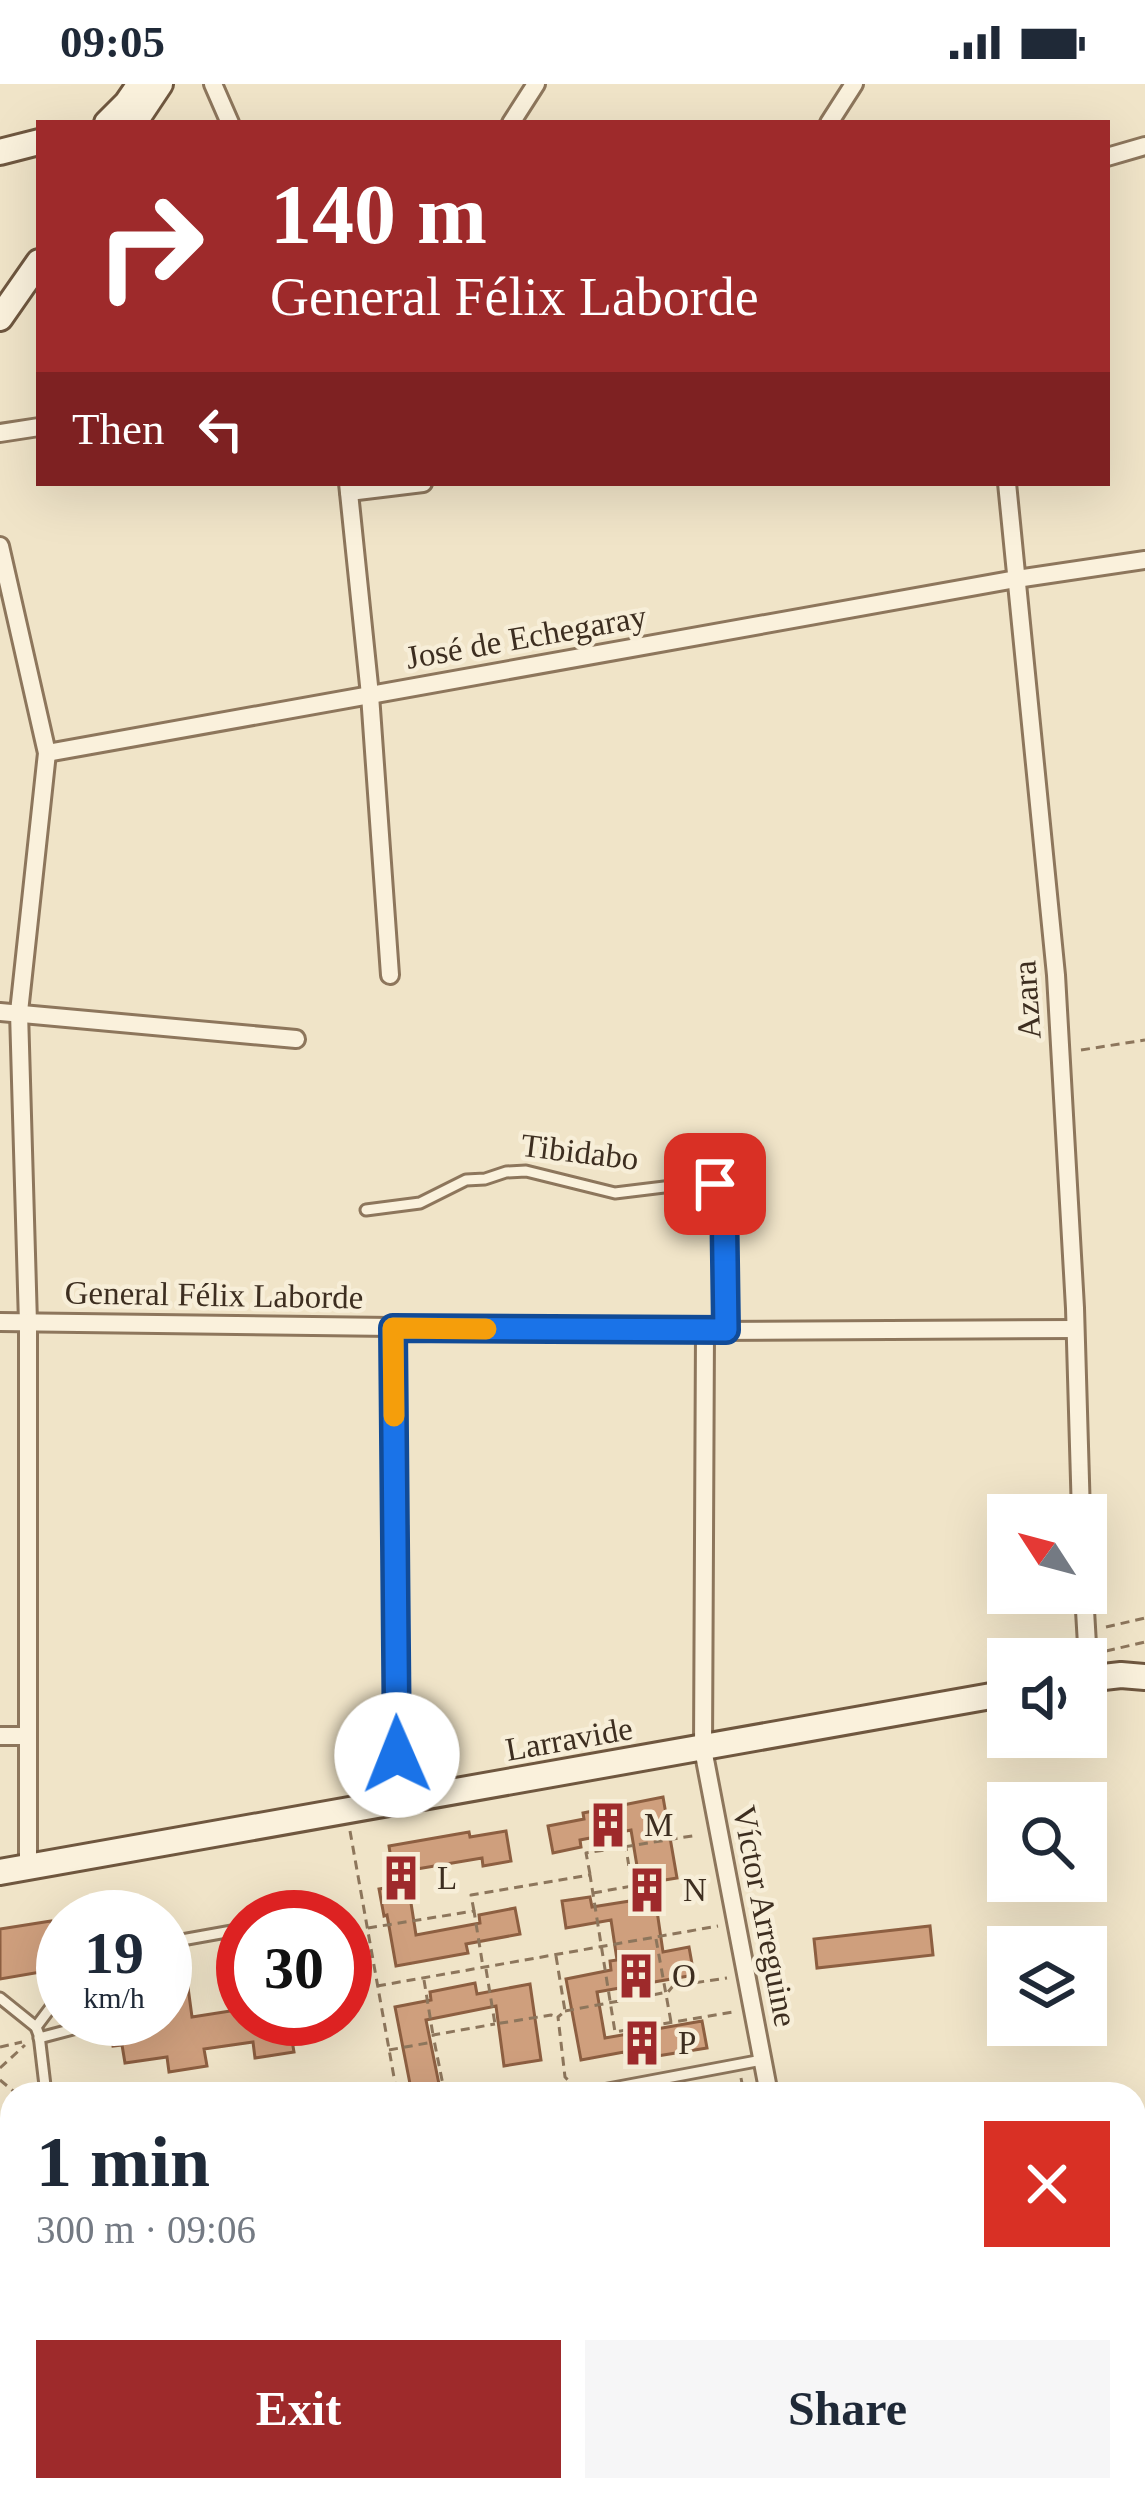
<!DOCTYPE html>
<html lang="en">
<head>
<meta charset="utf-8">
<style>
  body { margin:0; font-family:"Times New Roman",serif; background:#f6f6f7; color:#1f2937; height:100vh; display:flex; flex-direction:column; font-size:45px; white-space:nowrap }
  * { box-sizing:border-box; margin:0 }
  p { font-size:39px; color:#747a83 }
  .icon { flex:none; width:66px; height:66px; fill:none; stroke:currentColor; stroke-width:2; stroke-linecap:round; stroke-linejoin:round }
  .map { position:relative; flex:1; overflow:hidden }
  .panel { position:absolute; left:0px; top:1998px; width:1146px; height:420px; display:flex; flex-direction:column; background:#fff; border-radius:36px 36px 0 0; box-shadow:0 12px 48px #0002 }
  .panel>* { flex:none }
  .top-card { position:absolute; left:36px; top:36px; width:1074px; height:366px; border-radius:0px; box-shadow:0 12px 48px #0002; background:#9e2a2b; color:#fff; overflow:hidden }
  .needle { width:78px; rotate:306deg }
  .buttons { position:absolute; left:987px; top:1410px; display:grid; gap:24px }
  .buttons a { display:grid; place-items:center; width:120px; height:120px; border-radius:0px; background:#fff; box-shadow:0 12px 48px #0002; font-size:60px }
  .speed { position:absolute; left:36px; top:1806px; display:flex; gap:24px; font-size:60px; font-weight:700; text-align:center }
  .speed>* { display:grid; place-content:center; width:156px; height:156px; border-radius:50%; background:#fff; box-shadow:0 12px 48px #0002; line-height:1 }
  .speed small { font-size:30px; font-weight:400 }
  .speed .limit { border:18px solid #d22; background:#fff; color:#111 }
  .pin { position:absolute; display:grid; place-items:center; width:102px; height:102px; color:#fff; margin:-51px; border-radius:24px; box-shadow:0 6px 18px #0006 }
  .me { position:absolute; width:132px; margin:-66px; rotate:359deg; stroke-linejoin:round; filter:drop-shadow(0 0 9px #0008) }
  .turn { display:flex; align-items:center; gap:42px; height:252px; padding:0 36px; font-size:54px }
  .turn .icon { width:156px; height:156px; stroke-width:2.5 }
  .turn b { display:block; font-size:84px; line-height:102px }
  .then { display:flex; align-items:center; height:114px; padding:0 36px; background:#0003; gap:24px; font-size:45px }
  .round { display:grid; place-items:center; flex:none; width:126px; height:126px; border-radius:0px; background:#f6f6f7 }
  .head { display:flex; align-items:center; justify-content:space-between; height:204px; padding:0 36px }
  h1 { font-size:72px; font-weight:800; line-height:90px }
  .cta { display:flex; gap:24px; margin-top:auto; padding:24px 36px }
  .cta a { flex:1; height:138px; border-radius:0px; background:#9e2a2b; color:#fff; font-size:48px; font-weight:800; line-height:138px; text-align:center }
  .cta a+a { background:#f6f6f7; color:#1f2937 }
  .status { display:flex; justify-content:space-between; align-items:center; height:84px; padding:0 60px; background:#fff; direction:ltr }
  .status svg { height:33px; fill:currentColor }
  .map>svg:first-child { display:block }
</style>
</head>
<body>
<div class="status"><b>09:05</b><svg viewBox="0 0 49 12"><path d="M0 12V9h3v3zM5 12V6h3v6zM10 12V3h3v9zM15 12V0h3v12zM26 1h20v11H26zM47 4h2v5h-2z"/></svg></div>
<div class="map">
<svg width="1145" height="2418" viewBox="0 0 1145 2418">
  <rect width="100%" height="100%" fill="#f0e4c8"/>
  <g fill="#cf9f7d" stroke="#8d5f41" stroke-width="3">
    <path d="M663,1713L677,1794L640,1800L631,1746L580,1756L581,1763L553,1769L548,1742L584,1735L583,1729Z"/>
    <path d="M506,1747L511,1777L483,1782L482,1774L393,1789L389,1762L469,1748L470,1753Z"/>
    <path d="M408,1800L416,1851L480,1839L479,1831L515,1824L520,1850L466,1860L468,1869L396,1882L387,1831L384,1832L379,1805Z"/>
    <path d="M590,1813L592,1823L655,1813L663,1868L689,1863L694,1891L597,1908L605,1954L702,1937L707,1964L626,1977L624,1968L581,1976L566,1895L611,1886L610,1877L617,1876L611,1836L566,1844L562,1817Z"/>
    <path d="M51,1837L58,1885L0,1895V1845Z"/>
    <path d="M930,1842L933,1871L817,1884L814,1855Z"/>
    <path d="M185,1881L192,1933L243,1925V1935H335L336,1945L291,1951L294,1968L255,1974L253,1958L204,1965L207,1982L169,1988L167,1973L125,1979L122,1961L113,1962L111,1947L165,1939V1884Z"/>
    <path d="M475,1899L477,1910L530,1900L541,1976L504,1982L496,1922L426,1936L441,2010H412L395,1923L431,1916L430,1908Z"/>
  </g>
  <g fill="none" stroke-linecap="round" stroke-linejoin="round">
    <g stroke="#8d765c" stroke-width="15">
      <g id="lane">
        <path d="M366,1126L420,1119L466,1096L485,1095L506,1088L526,1087L615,1109L697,1099L715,1100L724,1108L726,1246"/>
        <path d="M165,1859L243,1845"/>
        <path d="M0,1914L36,1943L39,1951L46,2010"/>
        <path d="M36,1943L63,1907"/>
        <path d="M39,1954L111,1935"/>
        <path d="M581,2010L762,1976"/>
        <path d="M0,2047L12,2045"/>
        <path d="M0,2110L12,2108"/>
        <path d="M0,2293L12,2291"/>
        <path d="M487,2406L493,2418"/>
      </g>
    </g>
    <g stroke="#8d765c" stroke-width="22">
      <g id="street">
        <path d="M213,0L230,39"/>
        <path d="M511,39L536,0"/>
        <path d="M829,39L854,0"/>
        <path d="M1107,73L1145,62"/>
        <path d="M0,349L39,343"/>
        <path d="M348,399L370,611L390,891"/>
        <path d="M1007,399L1056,891L1075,1224L1081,1431"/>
        <path d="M349,408L423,399"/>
        <path d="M0,462L47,669L19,928L28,1239V1782"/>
        <path d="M47,669L1016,495L1145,476"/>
        <path d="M0,928L296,955"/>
        <path d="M0,1238L705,1247L1075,1245"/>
        <path d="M393,1244L397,1718"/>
        <path d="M705,1247L703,1665L769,2010"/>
        <path d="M1084,1509L1089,1595"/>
        <path d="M0,1652H26"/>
        <path d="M847,2406L849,2418"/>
      </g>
    </g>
    <g stroke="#6f573f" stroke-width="30">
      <g id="secondary">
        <path d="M107,39L127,19L140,0"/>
        <path d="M134,39L160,0"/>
        <path d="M0,68L39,58"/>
        <path d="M0,234L39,178"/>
        <path d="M1086,1595L1121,1591L1145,1593"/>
        <path d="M0,1788L1008,1609"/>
      </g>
    </g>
    <g stroke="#8d765c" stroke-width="3" stroke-dasharray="9 6" stroke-linecap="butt">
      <path d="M1081,966L1145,956"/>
      <path d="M1106,1543L1145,1534"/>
      <path d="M1106,1567L1145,1558"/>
      <path d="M350,1747L397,2010"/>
      <path d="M590,1790L586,1769L698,1751"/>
      <path d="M593,1809L632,1802L626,1764"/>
      <path d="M474,1827L471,1811L590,1791L615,1948L733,1928"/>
      <path d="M368,1844L474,1827L483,1883"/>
      <path d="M656,1855L671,1938"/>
      <path d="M556,1872L565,1927L558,1933L565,1993L571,1999"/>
      <path d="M486,1885L495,1940L551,1931L558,1933"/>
      <path d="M424,1896L433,1951"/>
      <path d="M377,1902L718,1842"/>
      <path d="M565,1927L668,1908L673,1902L727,1894"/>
      <path d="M0,1963L22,1958"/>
      <path d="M389,1966L433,1958"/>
      <path d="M0,1984L25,1961"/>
      <path d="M741,1994L744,2010"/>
      <path d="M0,1996L17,2010"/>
      <path d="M403,2009L443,2001L433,1951L495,1940"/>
    </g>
    <use href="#lane" stroke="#faf1dc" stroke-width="9"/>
    <use href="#street" stroke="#faf1dc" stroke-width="16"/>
    <use href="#secondary" stroke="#faf1dc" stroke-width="24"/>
  </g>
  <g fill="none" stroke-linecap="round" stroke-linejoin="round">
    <g stroke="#114b97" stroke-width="30">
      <path id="route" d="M397,1671L393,1244L726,1246L724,1108L715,1100"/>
    </g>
    <use href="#route" stroke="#1a73e8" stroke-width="21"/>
    <path stroke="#f59e0b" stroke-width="21" d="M394,1332L393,1244L486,1245"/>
  </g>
  <defs>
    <g id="building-bare" transform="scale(3.6)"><path d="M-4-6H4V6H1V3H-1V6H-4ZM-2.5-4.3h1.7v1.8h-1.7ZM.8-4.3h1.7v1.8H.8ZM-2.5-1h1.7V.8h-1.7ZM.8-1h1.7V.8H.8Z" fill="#9e2a2b" stroke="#f7eed8" stroke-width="2.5" paint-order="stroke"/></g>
  </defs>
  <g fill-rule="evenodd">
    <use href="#building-bare" x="608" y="1741"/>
    <use href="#building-bare" x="401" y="1794"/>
    <use href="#building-bare" x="647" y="1806"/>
    <use href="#building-bare" x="636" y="1892"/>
    <use href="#building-bare" x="642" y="1959"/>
  </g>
  <g text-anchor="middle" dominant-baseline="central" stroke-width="9" stroke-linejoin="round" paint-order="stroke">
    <g font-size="33" fill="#3d2e20" stroke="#f7eed8">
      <text transform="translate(526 553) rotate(-10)">José de Echegaray</text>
      <text transform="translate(1027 916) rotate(-94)">Azara</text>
      <text transform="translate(580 1068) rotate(7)">Tibidabo</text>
      <text transform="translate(214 1211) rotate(1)">General Félix Laborde</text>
      <text transform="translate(569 1655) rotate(-10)">Larravide</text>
      <text transform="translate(765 1832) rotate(79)">Víctor Arreguine</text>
    </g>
    <g font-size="33" fill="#3d2e20" stroke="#f7eed8" text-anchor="start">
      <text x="644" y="1741">M</text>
      <text x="437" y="1794">L</text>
      <text x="683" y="1806">N</text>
      <text x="672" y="1892">O</text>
      <text x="678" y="1959">P</text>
    </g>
  </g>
</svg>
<div class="buttons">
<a><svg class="needle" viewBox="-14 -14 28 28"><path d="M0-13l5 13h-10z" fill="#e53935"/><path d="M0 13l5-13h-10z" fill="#747a83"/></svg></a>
<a><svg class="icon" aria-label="sound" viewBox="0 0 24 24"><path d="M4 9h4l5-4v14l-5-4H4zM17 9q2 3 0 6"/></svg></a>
<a><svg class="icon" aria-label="search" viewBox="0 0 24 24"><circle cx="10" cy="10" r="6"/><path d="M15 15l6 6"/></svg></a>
<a><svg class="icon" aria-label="layers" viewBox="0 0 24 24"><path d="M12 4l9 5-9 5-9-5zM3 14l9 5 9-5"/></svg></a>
</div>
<div class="speed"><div>19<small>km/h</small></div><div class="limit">30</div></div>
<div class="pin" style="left:715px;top:1100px;background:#d93025"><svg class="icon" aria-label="arrive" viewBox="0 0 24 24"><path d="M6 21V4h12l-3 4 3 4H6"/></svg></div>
<svg class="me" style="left:397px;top:1671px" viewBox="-20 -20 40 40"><circle r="19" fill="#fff"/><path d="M0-13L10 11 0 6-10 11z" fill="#1a73e8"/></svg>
<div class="top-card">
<div class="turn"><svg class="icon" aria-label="right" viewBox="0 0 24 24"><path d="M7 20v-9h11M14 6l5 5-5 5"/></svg><div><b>140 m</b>General Félix Laborde</div></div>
<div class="then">Then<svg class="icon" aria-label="left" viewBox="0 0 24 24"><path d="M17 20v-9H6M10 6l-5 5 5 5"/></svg></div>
</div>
<section class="panel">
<div class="head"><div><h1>1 min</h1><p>300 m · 09:06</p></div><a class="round" style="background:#d93025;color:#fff"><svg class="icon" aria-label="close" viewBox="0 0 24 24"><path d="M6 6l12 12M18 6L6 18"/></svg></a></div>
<div class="cta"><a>Exit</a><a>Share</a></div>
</section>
</div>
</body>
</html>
